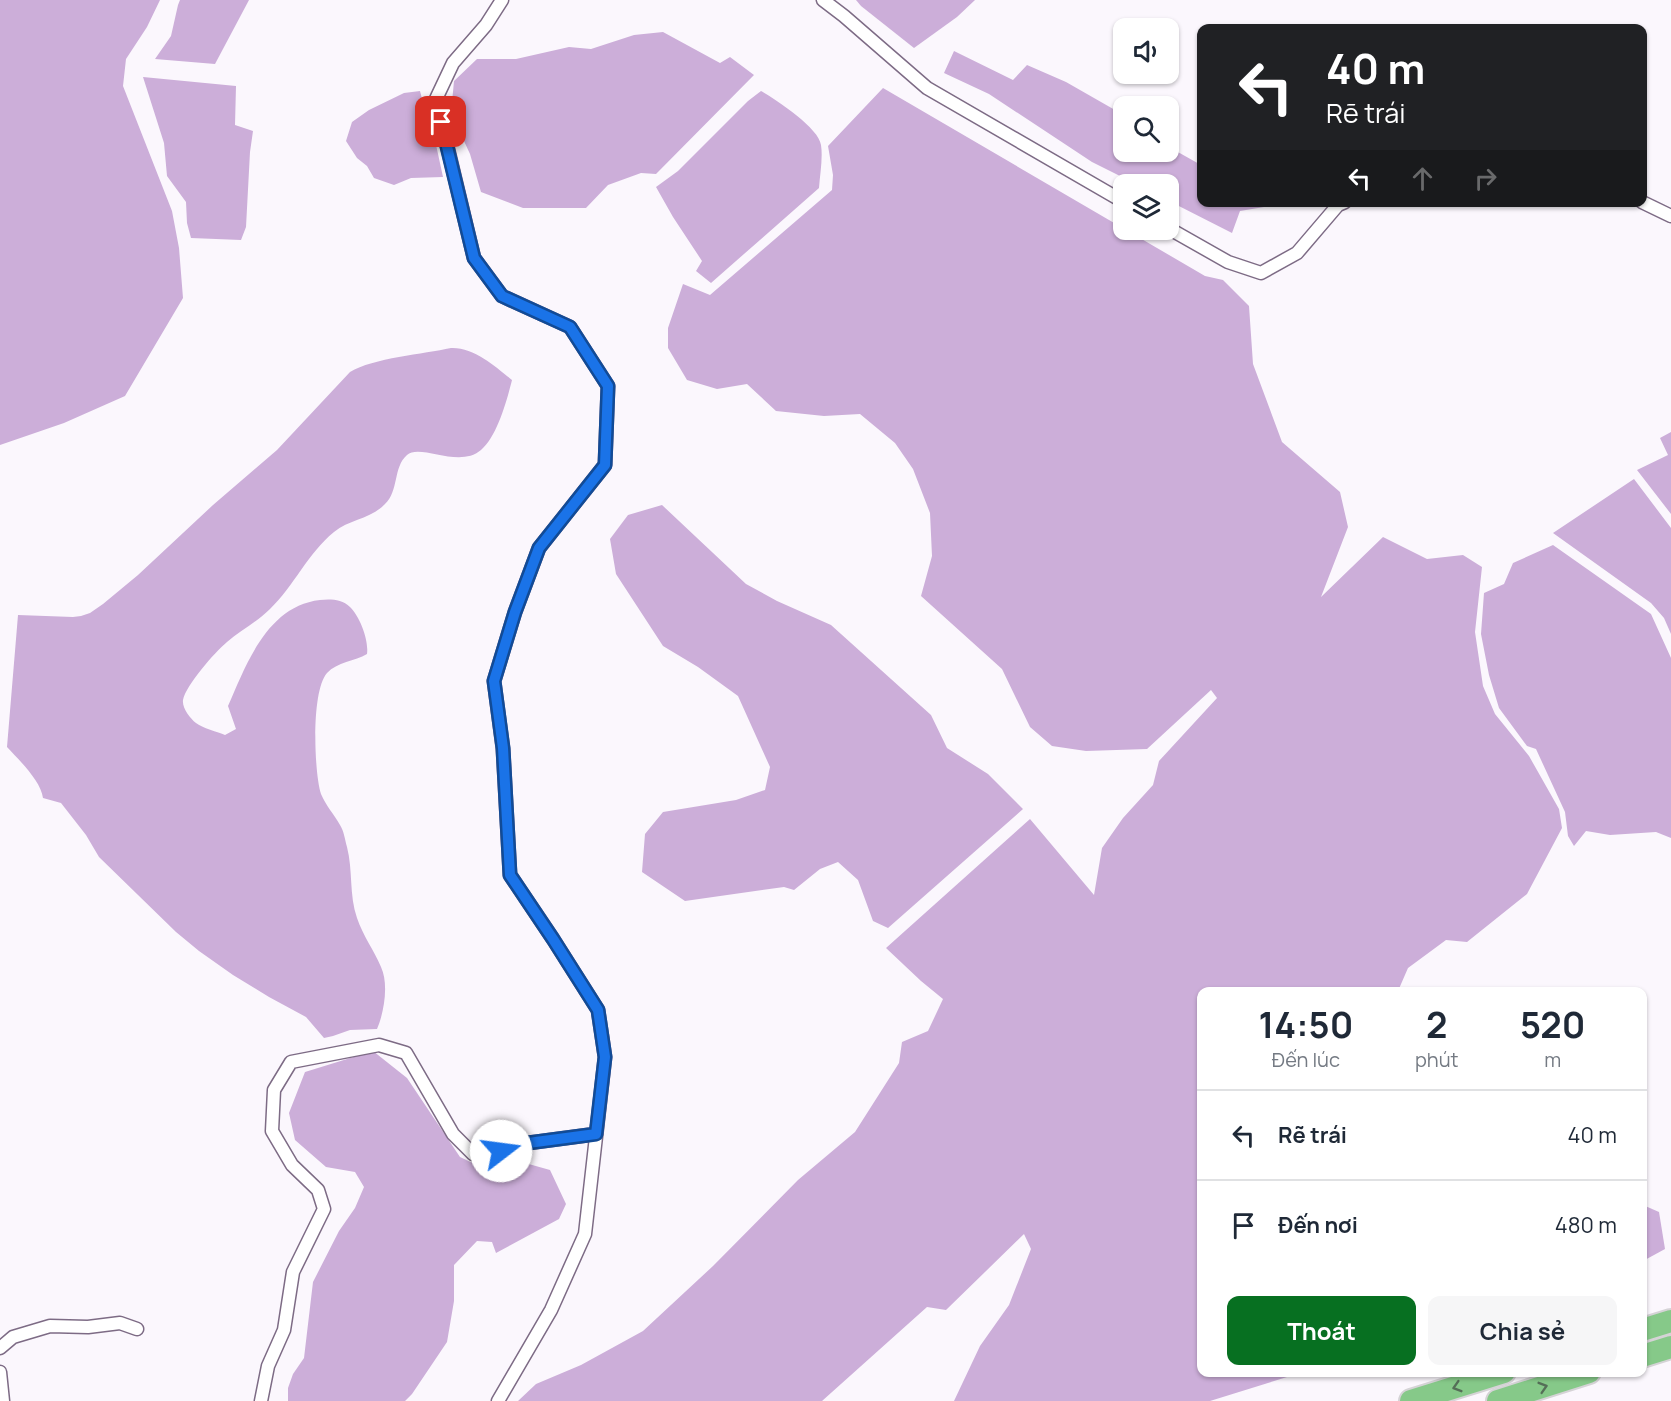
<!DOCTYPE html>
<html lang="vi">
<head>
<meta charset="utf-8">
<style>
  body { margin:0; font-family:Manrope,sans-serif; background:#f6f6f7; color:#1f2937; height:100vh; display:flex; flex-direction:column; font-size:22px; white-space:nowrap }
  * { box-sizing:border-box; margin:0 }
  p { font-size:20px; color:#747a83 }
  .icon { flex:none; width:33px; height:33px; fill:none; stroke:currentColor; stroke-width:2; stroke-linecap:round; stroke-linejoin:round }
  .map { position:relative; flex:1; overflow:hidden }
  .panel { position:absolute; left:1197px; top:987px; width:450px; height:390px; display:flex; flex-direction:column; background:#fff; border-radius:12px; box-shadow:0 2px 4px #0004 }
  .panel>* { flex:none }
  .guide { position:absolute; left:1197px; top:24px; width:450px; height:183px; border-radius:12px; box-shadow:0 2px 4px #0004; background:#202124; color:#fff; overflow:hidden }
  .fabs { position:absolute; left:1113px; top:18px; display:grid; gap:12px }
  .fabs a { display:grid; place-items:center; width:66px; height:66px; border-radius:12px; background:#fff; box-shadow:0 2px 4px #0004; font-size:30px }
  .pin { position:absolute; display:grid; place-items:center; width:51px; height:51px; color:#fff; margin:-26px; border-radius:12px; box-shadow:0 3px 9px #0006 }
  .me { position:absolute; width:66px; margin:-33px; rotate:75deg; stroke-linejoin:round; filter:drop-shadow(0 0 4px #0008) }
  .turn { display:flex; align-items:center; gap:21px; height:126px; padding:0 30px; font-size:27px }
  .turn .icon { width:78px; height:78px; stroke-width:2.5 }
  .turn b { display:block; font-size:42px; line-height:51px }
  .lanes { display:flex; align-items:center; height:57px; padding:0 30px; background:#0003; justify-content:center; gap:30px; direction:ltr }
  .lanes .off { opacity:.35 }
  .eta { display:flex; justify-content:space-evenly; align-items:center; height:102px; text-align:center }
  .eta b { font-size:36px; font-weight:700; line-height:42px }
  .action { display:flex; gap:12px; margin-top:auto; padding:12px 30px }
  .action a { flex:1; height:69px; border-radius:12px; background:#077021; color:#fff; font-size:24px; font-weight:700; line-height:69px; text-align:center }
  .action a+a { background:#f6f6f7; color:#1f2937 }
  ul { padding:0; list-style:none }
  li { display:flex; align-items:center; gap:18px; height:90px; padding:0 30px; border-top:2px solid #e0e1e3 }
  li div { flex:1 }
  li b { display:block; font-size:22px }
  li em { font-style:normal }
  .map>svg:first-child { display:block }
</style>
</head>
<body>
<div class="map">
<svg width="1671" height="1401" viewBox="0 0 1671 1401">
  <rect width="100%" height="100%" fill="#fbf7fd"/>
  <g fill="#ccaed9">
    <path d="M0,0H160L147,27L126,59L123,86L172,211L179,248L183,298L125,396L64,423L0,445Z"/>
    <path d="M180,0H249L215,64L155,59L171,36L178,5Z"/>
    <path d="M856,0H975L957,17L914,48L861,6Z"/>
    <path d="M663,32L720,63L730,57L754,75L656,174L641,173L608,185L586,208H523L481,192L470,154L451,113L454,81L477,59H516L569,47L591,49L634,35Z"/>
    <path d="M954,51L1013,80L1027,65L1066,82L1122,114L1124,115V152H1168L1169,147L1201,165L1202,202L1261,203L1264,207L1240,211L1232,233L1169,201L1168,184H1136L1092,162L989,94L944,73Z"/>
    <path d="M143,77L236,86L235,125L253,131L250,152L246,227L241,240L191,238L187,223L186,202L167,176L164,143Z"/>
    <path d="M883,88L1205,276L1223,280L1249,306L1253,364L1282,442L1340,492L1348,527L1321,597L1383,537L1427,559L1463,555L1482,567L1475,632L1483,686L1495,714L1529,756L1559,809L1562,828L1527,894L1467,942L1446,940L1408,968L1398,991L1202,992V1372L1300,1373L1210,1401H954L980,1346L1009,1305L1031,1249L1024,1234L946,1310L927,1307L822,1401H518L536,1384L581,1365L643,1331L713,1266L798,1180L855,1132L899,1063L902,1042L928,1031L943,999L921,981L886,948L1030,819L1094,895L1102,848L1123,818L1153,785L1159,761L1217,698L1211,690L1147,749L1086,751L1052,746L1030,727L1002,669L921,596L932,556L930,513L913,469L895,443L860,414L824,416L776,411L747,384L717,389L687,380L668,348V328L683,284L710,295L832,190L833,175L828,146Z"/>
    <path d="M420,91L426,114L430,117L443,177L411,178L394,185L374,178L367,166L357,158L346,141L352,122L369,110L404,93Z"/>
    <path d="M761,91C776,100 819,128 821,145C823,158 820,174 819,188L711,283L696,271L702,261L673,217L656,187L678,171L748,101Z"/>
    <path d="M451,348C474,347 496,367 512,380C507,400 497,437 481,450C459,469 420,443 407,455C393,467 399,491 385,504C371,519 350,519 334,532C308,553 294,586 270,609C257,622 241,630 227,642C215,652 186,685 183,700C182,708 190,718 196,723C202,728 218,732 225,735L236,729L228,706C246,665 267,606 320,600C330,599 342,599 350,607C360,617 369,640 367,654C355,661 337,662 327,673C311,691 314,772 321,794C326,806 334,814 340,825C344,831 345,840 347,847C353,870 349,895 357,918C363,936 374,950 381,967C389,984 384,1013 377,1029L350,1030L333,1036L324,1038L306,1017L269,997L233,975L199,951L176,932L99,857L86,835L61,803L43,798C41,781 19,760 7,747L18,615L73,617L81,616L90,613L103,604L138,575L213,505L277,450L350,372C373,358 424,354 451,348Z"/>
    <path d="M1671,432V514L1637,470L1668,455L1660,438Z"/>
    <path d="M1634,479L1671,528V634L1664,618L1651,603L1553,533Z"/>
    <path d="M662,505L746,584L777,601L831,625L931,715L947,748L988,774L1023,809L888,928L873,921L858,880L838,862L820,869L794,890L784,887L685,901L642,872L645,834L663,812L736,800L765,790L770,767L738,696L698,667L663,646L616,574L610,539L628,515Z"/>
    <path d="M1553,545L1651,614L1671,658V838L1656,832L1610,835L1586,831L1574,846L1568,836L1565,812L1536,749L1527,746L1499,708L1489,675L1481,634L1484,593L1504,584L1513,563Z"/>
    <path d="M373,1051L407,1078L460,1157L479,1166L518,1161L550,1170L566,1204L559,1219L496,1253L492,1242L477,1241L454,1265V1301L447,1342L412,1394L405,1401H288V1388L293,1374L304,1358L313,1282L339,1231L355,1208L364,1187L355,1172L326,1167L295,1140L289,1113L305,1072Z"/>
    <path d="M1643,1205L1659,1212L1665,1249L1643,1261Z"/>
  </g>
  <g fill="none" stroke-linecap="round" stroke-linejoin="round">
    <g stroke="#7d6b85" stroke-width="15">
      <g id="street">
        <path d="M823,0L844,16L927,88L1124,202"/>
        <path d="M1642,202L1671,216"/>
        <path d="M1168,228L1228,262L1261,273L1297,253L1338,205L1345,202"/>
        <path d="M0,1348L13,1337L50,1326L88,1327L120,1323L137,1329"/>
        <path d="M0,1372L3,1401"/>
        <path d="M261,1401L268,1366L284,1330L293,1272L324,1209L318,1190L292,1165L272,1131L274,1090L291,1062L379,1045L406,1053L453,1134L473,1154L489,1156L513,1145L596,1134"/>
        <path d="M498,1401L551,1310L585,1234L605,1057L598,1010L553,939L510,875L503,749L494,681L515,612L539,548L605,465L608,386L570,327L502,296L474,258L436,99L453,63L486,25L502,0"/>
      </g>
    </g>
    <g stroke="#d5d3d6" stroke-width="26">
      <g id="highway">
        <path d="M1642,1330L1671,1321"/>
        <path d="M1642,1356L1671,1347"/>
        <path d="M1411,1401L1504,1372"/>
        <path d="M1498,1401L1589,1372"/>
      </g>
    </g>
    <use href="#street" stroke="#fff" stroke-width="12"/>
    <use href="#highway" stroke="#86c989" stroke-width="22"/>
  </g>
  <defs><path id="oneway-chevron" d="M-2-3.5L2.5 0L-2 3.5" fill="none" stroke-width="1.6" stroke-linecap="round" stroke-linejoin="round" transform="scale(1.5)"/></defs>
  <g stroke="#556f58">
    <use href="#oneway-chevron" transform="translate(1457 1387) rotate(163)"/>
    <use href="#oneway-chevron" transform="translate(1543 1387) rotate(-17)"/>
  </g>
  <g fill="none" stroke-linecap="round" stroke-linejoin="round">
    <g stroke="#114b97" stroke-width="15">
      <path id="route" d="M441,122L474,258L502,296L570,327L608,386L605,465L539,548L515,612L494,681L503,748L510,875L553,939L598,1010L605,1057L596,1134L513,1145L501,1151"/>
    </g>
    <use href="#route" stroke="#1a73e8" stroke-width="10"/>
  </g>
</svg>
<div class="fabs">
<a><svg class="icon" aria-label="sound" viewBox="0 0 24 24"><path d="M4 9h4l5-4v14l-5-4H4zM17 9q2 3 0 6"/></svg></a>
<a><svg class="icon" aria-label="search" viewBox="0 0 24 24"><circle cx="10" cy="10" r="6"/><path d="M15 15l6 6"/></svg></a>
<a><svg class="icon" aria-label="layers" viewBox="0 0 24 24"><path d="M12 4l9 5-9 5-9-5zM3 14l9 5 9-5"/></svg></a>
</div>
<div class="pin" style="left:441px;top:122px;background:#d93025"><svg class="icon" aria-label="arrive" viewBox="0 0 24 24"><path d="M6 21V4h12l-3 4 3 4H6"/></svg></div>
<svg class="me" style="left:501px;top:1151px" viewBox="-20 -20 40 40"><circle r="19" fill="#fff"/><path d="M0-13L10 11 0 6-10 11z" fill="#1a73e8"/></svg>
<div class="guide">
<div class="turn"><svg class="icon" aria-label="left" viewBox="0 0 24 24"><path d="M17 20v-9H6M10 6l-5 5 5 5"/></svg><div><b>40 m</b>Rẽ trái</div></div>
<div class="lanes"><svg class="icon" aria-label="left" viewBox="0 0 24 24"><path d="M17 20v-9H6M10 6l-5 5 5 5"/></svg><svg class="icon off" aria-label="ahead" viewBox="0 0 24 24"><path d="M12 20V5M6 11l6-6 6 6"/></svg><svg class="icon off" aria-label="right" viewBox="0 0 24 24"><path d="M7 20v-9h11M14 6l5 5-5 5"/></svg></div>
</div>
<section class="panel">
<div class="eta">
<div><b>14:50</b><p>Đến lúc</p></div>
<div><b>2</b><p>phút</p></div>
<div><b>520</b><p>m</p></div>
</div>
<ul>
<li><svg class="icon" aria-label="left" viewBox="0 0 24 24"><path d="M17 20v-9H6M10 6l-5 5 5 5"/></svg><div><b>Rẽ trái</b></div><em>40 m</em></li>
<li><svg class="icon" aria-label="arrive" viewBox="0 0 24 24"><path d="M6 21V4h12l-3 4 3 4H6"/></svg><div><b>Đến nơi</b></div><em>480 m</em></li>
</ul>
<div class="action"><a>Thoát</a><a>Chia sẻ</a></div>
</section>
</div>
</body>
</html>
